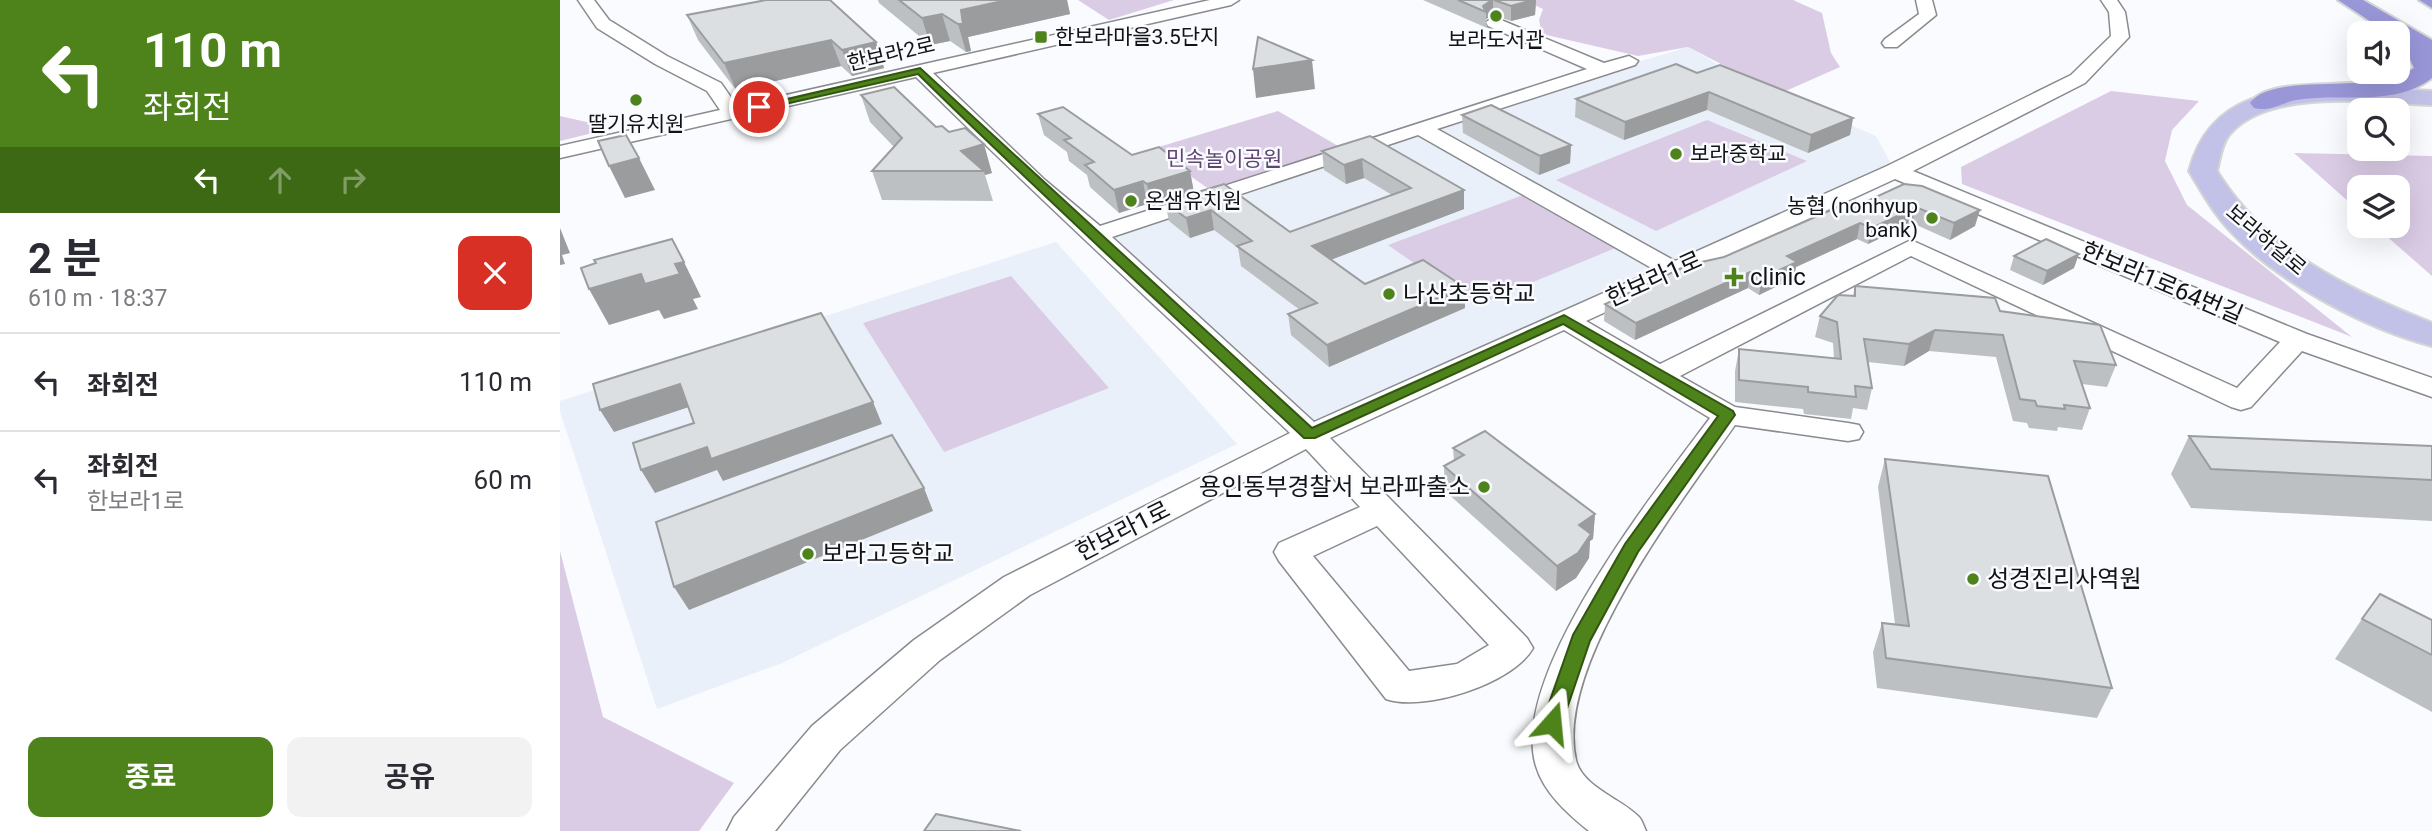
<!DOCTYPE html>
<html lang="ko">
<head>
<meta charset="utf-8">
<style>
  body { margin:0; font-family:Roboto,"Noto Sans KR",sans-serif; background:#f2f2f3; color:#2b2b33; height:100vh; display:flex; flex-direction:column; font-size:26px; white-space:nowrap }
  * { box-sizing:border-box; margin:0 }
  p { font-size:23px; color:#7c7c81 }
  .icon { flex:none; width:38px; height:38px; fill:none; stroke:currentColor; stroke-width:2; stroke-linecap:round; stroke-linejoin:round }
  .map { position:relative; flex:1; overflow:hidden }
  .sheet { display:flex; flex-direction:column; background:#fff; width:560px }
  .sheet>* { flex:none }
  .top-card { background:#4d831a; color:#fff; overflow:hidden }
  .tools { position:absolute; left:1787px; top:21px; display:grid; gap:14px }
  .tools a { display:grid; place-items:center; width:63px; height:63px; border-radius:14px; background:#fff; box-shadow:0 7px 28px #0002; font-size:35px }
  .pin { position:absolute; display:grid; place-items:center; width:60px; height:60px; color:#fff; margin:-30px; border:4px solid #fff; border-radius:50%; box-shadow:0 2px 7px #0007 }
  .me { position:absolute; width:77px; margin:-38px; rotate:18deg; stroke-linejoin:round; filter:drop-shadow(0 0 5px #0008) }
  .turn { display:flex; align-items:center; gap:24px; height:147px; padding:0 28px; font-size:32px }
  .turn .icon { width:91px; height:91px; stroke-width:2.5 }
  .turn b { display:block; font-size:49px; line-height:60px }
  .lanes { display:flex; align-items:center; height:66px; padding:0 28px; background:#0003; justify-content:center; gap:35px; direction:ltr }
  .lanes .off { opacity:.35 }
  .round { display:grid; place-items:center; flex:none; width:74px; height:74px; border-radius:14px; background:#f2f2f3 }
  .headline { display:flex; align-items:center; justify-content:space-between; height:119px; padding:0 28px }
  h1 { font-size:42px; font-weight:700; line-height:52px }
  .button { display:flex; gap:14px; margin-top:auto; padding:14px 28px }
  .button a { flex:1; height:80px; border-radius:14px; background:#4d831a; color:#fff; font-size:28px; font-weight:700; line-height:80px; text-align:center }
  .button a+a { background:#f2f2f3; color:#2b2b33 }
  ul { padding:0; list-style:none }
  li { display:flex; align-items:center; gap:21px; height:98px; padding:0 28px; border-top:2px solid #e1e1e2 }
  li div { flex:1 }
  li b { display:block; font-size:26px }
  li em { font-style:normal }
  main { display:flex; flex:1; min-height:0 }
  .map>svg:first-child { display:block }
</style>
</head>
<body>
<main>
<section class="sheet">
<div class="top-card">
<div class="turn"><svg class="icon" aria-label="left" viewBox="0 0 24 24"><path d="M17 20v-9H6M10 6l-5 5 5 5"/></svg><div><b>110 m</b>좌회전</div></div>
<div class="lanes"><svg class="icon" aria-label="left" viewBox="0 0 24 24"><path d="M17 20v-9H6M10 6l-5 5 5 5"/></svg><svg class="icon off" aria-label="ahead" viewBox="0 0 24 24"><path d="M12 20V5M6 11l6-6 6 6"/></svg><svg class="icon off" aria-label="right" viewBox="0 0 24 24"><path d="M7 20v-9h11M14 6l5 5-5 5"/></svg></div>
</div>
<div class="headline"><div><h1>2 분</h1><p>610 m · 18:37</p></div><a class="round" style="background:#d93025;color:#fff"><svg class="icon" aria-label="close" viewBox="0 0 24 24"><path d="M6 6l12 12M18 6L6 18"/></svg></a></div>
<ul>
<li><svg class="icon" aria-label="left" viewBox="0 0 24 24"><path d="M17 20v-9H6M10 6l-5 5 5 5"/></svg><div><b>좌회전</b></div><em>110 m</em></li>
<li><svg class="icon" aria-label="left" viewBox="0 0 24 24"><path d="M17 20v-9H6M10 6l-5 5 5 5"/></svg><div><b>좌회전</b><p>한보라1로</p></div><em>60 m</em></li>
</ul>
<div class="button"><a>종료</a><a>공유</a></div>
</section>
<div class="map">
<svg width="1872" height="831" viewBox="0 0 1872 831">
  <rect width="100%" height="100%" fill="#f9fbfe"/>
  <g fill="#e9f0f9">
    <path d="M1128,47L1169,71L1316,136L1335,171L750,435L536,235L785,150Z"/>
    <path d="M496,242L677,444L222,663L97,709L0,411V401Z"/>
  </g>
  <g fill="#dbcce6">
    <path d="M518,0H614L549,20Z"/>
    <path d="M964,0H1233L1262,13L1271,53L1280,67L1219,94L1128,47L1078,56L982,34L979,20L983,9Z"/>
    <path d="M1551,91L1639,101L1612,130L1605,161L1627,205L1792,337L1402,184L1401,167Z"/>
    <path d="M718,111L785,150L656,194L592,149Z"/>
    <path d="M0,116L53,128L0,141Z"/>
    <path d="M1147,120L1247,161L1096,231L996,180Z"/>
    <path d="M1734,153L1872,156V276L1815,226H1838V187H1799V211Z"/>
    <path d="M966,194L1058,247L915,306L828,245Z"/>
    <path d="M451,276L549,388L384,452L303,323Z"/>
    <path d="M0,551L43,717L174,783L139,831H0Z"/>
  </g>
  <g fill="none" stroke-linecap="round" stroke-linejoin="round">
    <g stroke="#898b8e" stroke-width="3">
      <g id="minor">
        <path d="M18,0H34L49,20L107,56L161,83L177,106L650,0H679L671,5L373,73L485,180L540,226L1027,69L928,26L926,22L934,17L1044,63L1069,56L1078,61L1075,65L877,129L1115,261L1327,166L1511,75L1551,36L1549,12L1541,0H1557L1565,12L1569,37L1525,83L1353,171L1747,334L1872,378V397L1742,351L1691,407L1681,410L1671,407L1351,256L1120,376L1175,407L1288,423L1299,425L1303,432L1299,439L1288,441L1175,425C1122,501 994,665 1016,760C1022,787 1062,799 1079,817C1082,820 1084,827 1086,831H1029C1008,814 984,793 976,766C948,675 1097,489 1150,418L1004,330L770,438L967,638L973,648C953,684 864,712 826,699L719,561L714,552L719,543L800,507L746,449L470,595L380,660L280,750L215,831H167L174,817L252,726L354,640L444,577L730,433C605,314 478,198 356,77L0,158V146L160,110L147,91L95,64L37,28ZM858,135L1095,270L754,422L552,237ZM1335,179L1720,342L1677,388L1351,240L1100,364L1026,321ZM817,526L929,645L897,664L849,671L753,556Z"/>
        <path d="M1356,0H1372L1376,15L1337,47H1325L1322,43L1325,39L1359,14Z"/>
      </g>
    </g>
    <g stroke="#d4d5d5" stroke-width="4">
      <path id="major" d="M1791,87L1872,91V105C1817,103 1708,87 1669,135C1661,145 1660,160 1657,171C1705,250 1789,290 1872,323V346C1806,329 1718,282 1672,233C1654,214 1642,193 1629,171C1650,91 1720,88 1791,87Z"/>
    </g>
    <g stroke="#d4d5d5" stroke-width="4">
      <g id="highway">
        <path d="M1778,0H1803L1872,40V78C1833,108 1781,92 1736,100C1721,103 1710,112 1694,108L1690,103C1713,70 1816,97 1854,68L1838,33H1828Z"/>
        <path d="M1859,0H1872V8Z"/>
      </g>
    </g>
    <use href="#minor" fill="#fff" fill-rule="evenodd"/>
    <use href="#major" fill="#c2c1e8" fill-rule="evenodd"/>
    <use href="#highway" fill="#9997d8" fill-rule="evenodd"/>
  </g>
  <g fill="#bdc0c2">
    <path d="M318,0H507L510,14L408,37L411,51L406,52L390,41L370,45L319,3Z"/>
    <path d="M863,0H976L975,15L951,21L933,15L926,19L927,28Z"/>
    <path d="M127,15L316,42L324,68L292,76L281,66L176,90L138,40Z"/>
    <path d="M1137,73L1293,118L1290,135L1248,153L1147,110L1064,140L1015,117L1016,99Z"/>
    <path d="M301,95L376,127L432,173L425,175L433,201L322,200L312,171L334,147L310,122Z"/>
    <path d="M478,114L572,155L630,171L634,193L730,232L832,195L804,178L786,184L764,170L762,151L810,136L904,190V209L771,259L805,284L904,287L905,308L769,367L731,335L728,314L740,310L681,266L678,248L654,230L630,238L609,221L605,202L591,207L587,204L559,213L530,187L527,175L509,161L507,152L484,135Z"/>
    <path d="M902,115L1011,145L1010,163L979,175L903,133Z"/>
    <path d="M1344,184L1415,226L1390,240L1352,223L1308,244L1297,239L1236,267L1234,278L1199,295L1188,288L1075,340L1044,321L1045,304L1301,204Z"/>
    <path d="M1454,256L1514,268L1483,285L1450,270Z"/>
    <path d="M1295,286L1440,311L1556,365L1547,387L1522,384L1530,408L1522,430L1498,427L1497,431L1469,428L1467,423L1453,421L1436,357L1369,351L1344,366L1308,362L1312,388L1307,410L1293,408L1291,419L1244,414L1243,409L1175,402V371L1179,349L1274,358L1273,343L1255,337L1260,316L1293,296Z"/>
    <path d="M1629,436L1872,446V521L1631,508L1611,474Z"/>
    <path d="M893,448L1035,514L1033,539L1030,541L1029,558L1016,578L996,591L885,491L884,466L894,461Z"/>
    <path d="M1325,459L1552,688L1537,718L1317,688L1313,652L1322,623L1335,624L1318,487Z"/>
    <path d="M1802,619L1872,620V712L1775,659Z"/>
  </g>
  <g fill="#9a9c9e">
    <path d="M447,0H507L510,14L408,37L411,51L406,52L398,24L401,10Z"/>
    <path d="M933,0V15L926,19V12L923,6Z"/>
    <path d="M973,0H976L975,15L951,21V6Z"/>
    <path d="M382,14L390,41L370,45L362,18Z"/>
    <path d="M271,40L281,66L176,90L164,63Z"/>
    <path d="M316,42L324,68L292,76L282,50Z"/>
    <path d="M752,60L755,89L696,98L693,69Z"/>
    <path d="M1149,92L1147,110L1064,140L1065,122Z"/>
    <path d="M1293,118L1290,135L1248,153L1251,135Z"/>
    <path d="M424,144L432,173L425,175L424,171L401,151Z"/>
    <path d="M1011,145L1010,163L979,175L980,156Z"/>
    <path d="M79,158L95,190L65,198L49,166Z"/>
    <path d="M802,159L804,178L786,184L784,165Z"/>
    <path d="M630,171L634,193L591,207L587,184Z"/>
    <path d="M583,181L587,204L559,213L554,190Z"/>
    <path d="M904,190V209L755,266L752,246Z"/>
    <path d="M1356,207L1352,223L1308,244L1312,228Z"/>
    <path d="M651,210L654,230L630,238L626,218Z"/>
    <path d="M1420,210L1415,226L1390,240L1394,223Z"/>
    <path d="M1300,223L1297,239L1236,267L1234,278L1199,295L1202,278L1227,256Z"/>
    <path d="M0,228L10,253L2,255L5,264L0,265Z"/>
    <path d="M1519,254L1514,268L1483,285L1487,271Z"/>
    <path d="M124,262L141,297L133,299L138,309L104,319L99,310L49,325L29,289Z"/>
    <path d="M1190,272L1188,288L1075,340L1076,323Z"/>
    <path d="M904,287L905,308L769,367L767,345Z"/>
    <path d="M1375,330L1369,351L1344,366L1349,344Z"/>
    <path d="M120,384L132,406L54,432L40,410Z"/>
    <path d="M313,402L322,424L163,481L157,470L95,493L81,470L147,447Z"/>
    <path d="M364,488L373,511L129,610L114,587Z"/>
    <path d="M1035,514L1033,539L1030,541L1029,558L1016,578L996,591L997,566L1019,525Z"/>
  </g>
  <g fill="#dcdfe2" stroke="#9a9c9e" stroke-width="2">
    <path d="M206,0H270L316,42L282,50L271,40L164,63L127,15Z"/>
    <path d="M339,0H447L401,10L403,24H398L382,14L362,18Z"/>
    <path d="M898,0H932L923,6L926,12Z"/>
    <path d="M934,0H973L951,6Z"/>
    <path d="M698,37L752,60L693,69Z"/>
    <path d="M1116,64L1137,73L1160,65L1293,118L1251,135L1149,92L1065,122L1016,99Z"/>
    <path d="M334,87L376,127L382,126L389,132L405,128L424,144L401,151L424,171H312L342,138L301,95Z"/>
    <path d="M931,105L1011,145L980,156L902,115Z"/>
    <path d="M503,107L572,155L599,147L630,171L587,184L583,181L554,190L525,165L534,162L504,140L511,138L478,114Z"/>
    <path d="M66,135L79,158L49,166L38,141Z"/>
    <path d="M810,136L904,190L752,246L805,284L863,260L904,287L767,345L728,314L757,303L677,246L692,241L651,210L626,218L605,202L664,184L730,232L851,188L802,159L784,165L762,151Z"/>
    <path d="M1344,184L1362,186L1420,210L1394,223L1356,207L1312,228L1300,223L1227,256L1237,262L1202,278L1190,272L1076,323L1045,304L1128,265L1164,257L1294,200L1301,204Z"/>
    <path d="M112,239L124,262L115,264L120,274L85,284L81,274L29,289L21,268L36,263L34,260Z"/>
    <path d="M1486,239L1519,254L1487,271L1454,256Z"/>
    <path d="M1295,286L1435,298L1440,311L1540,325L1556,365L1514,361L1530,408L1504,405L1505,409L1477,406L1475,401L1460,399L1443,335L1375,330L1349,344L1304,339L1312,388L1295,386L1296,397L1248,392V387L1179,380V349L1281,359L1277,322L1260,316L1278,295L1295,296Z"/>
    <path d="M261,313L313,402L151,459L147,447L81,470L73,443L134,423L120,384L40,410L33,384Z"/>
    <path d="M925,431L1035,514L1019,525L1031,534L1018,553L997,566L884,466L904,455L893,448Z"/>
    <path d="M332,435L364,488L114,587L96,522Z"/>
    <path d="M1629,436L1872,446V480L1651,469Z"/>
    <path d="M1325,459L1488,476L1552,688L1326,658L1322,623L1349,626Z"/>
    <path d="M1820,594L1872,620V655L1802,619Z"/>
    <path d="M376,814L461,831H364Z"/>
  </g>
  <path fill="#4d831a" stroke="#325511" stroke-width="2" d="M360,68L752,428L1004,315L1173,411L1175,415L1078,552L1030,641L1000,729L992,732L985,729L982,723L1013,635L1065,544L1158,416L1003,324L755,438H744C615,317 484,198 358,74L199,110L193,107Z"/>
  <g fill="#4d831a" stroke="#f9fbfe" stroke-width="2.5">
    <circle cx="936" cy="16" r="7"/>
    <rect x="474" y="30" width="14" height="14" rx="3.5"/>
    <circle cx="76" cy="100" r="7"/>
    <circle cx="1116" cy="154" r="7"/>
    <circle cx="571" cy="201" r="7"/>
    <circle cx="1372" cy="218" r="7"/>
    <path d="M1170.5 266.5h7v7h7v7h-7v7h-7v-7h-7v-7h7z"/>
    <circle cx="829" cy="294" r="7"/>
    <circle cx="924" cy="487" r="7"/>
    <circle cx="248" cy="554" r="7"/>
    <circle cx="1413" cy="579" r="7"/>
  </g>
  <g text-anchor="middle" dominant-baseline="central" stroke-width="5" stroke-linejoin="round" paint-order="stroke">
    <g font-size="21" fill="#121314" stroke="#f9fbfe" text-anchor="start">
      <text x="495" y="37">한보라마을3.5단지</text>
      <text x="936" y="40" text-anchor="middle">보라도서관</text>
      <text x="76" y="124" text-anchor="middle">딸기유치원</text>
      <text x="1130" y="154">보라중학교</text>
      <text x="585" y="201">온샘유치원</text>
      <text x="1358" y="206" text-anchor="end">농협 (nonhyup<tspan x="1358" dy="24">bank)</tspan></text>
    </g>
    <g font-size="21" fill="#121314" stroke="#f9fbfe">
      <text transform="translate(331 54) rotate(-13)">한보라2로</text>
      <text transform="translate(1706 240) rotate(40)">보라하갈로</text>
    </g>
    <g font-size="21" fill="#5e4470" stroke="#f9fbfe">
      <text x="664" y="159">민속놀이공원</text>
    </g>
    <g font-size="24" fill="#121314" stroke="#f9fbfe" text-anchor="start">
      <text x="1190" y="277">clinic</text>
      <text x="843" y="294">나산초등학교</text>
      <text x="910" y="487" text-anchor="end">용인동부경찰서 보라파출소</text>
      <text x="262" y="554">보라고등학교</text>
      <text x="1427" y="579">성경진리사역원</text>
    </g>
    <g font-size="24" fill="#121314" stroke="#f9fbfe">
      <text transform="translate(1094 279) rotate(-24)">한보라1로</text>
      <text transform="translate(1602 283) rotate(23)">한보라1로64번길</text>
      <text transform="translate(563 531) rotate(-27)">한보라1로</text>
    </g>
  </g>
</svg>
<div class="tools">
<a><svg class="icon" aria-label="sound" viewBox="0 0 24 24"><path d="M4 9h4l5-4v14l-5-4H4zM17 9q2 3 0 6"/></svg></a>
<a><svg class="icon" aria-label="search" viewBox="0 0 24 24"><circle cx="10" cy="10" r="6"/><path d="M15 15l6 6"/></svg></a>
<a><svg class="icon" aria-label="layers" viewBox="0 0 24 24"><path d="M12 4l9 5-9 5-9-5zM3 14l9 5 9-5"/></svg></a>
</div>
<div class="pin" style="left:199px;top:107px;background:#d93025"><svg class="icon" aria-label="arrive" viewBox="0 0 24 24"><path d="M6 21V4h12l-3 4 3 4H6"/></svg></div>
<svg class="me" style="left:992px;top:723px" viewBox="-20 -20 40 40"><path d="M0-17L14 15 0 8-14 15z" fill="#4d831a" stroke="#fff" stroke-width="4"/></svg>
</div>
</main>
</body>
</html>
